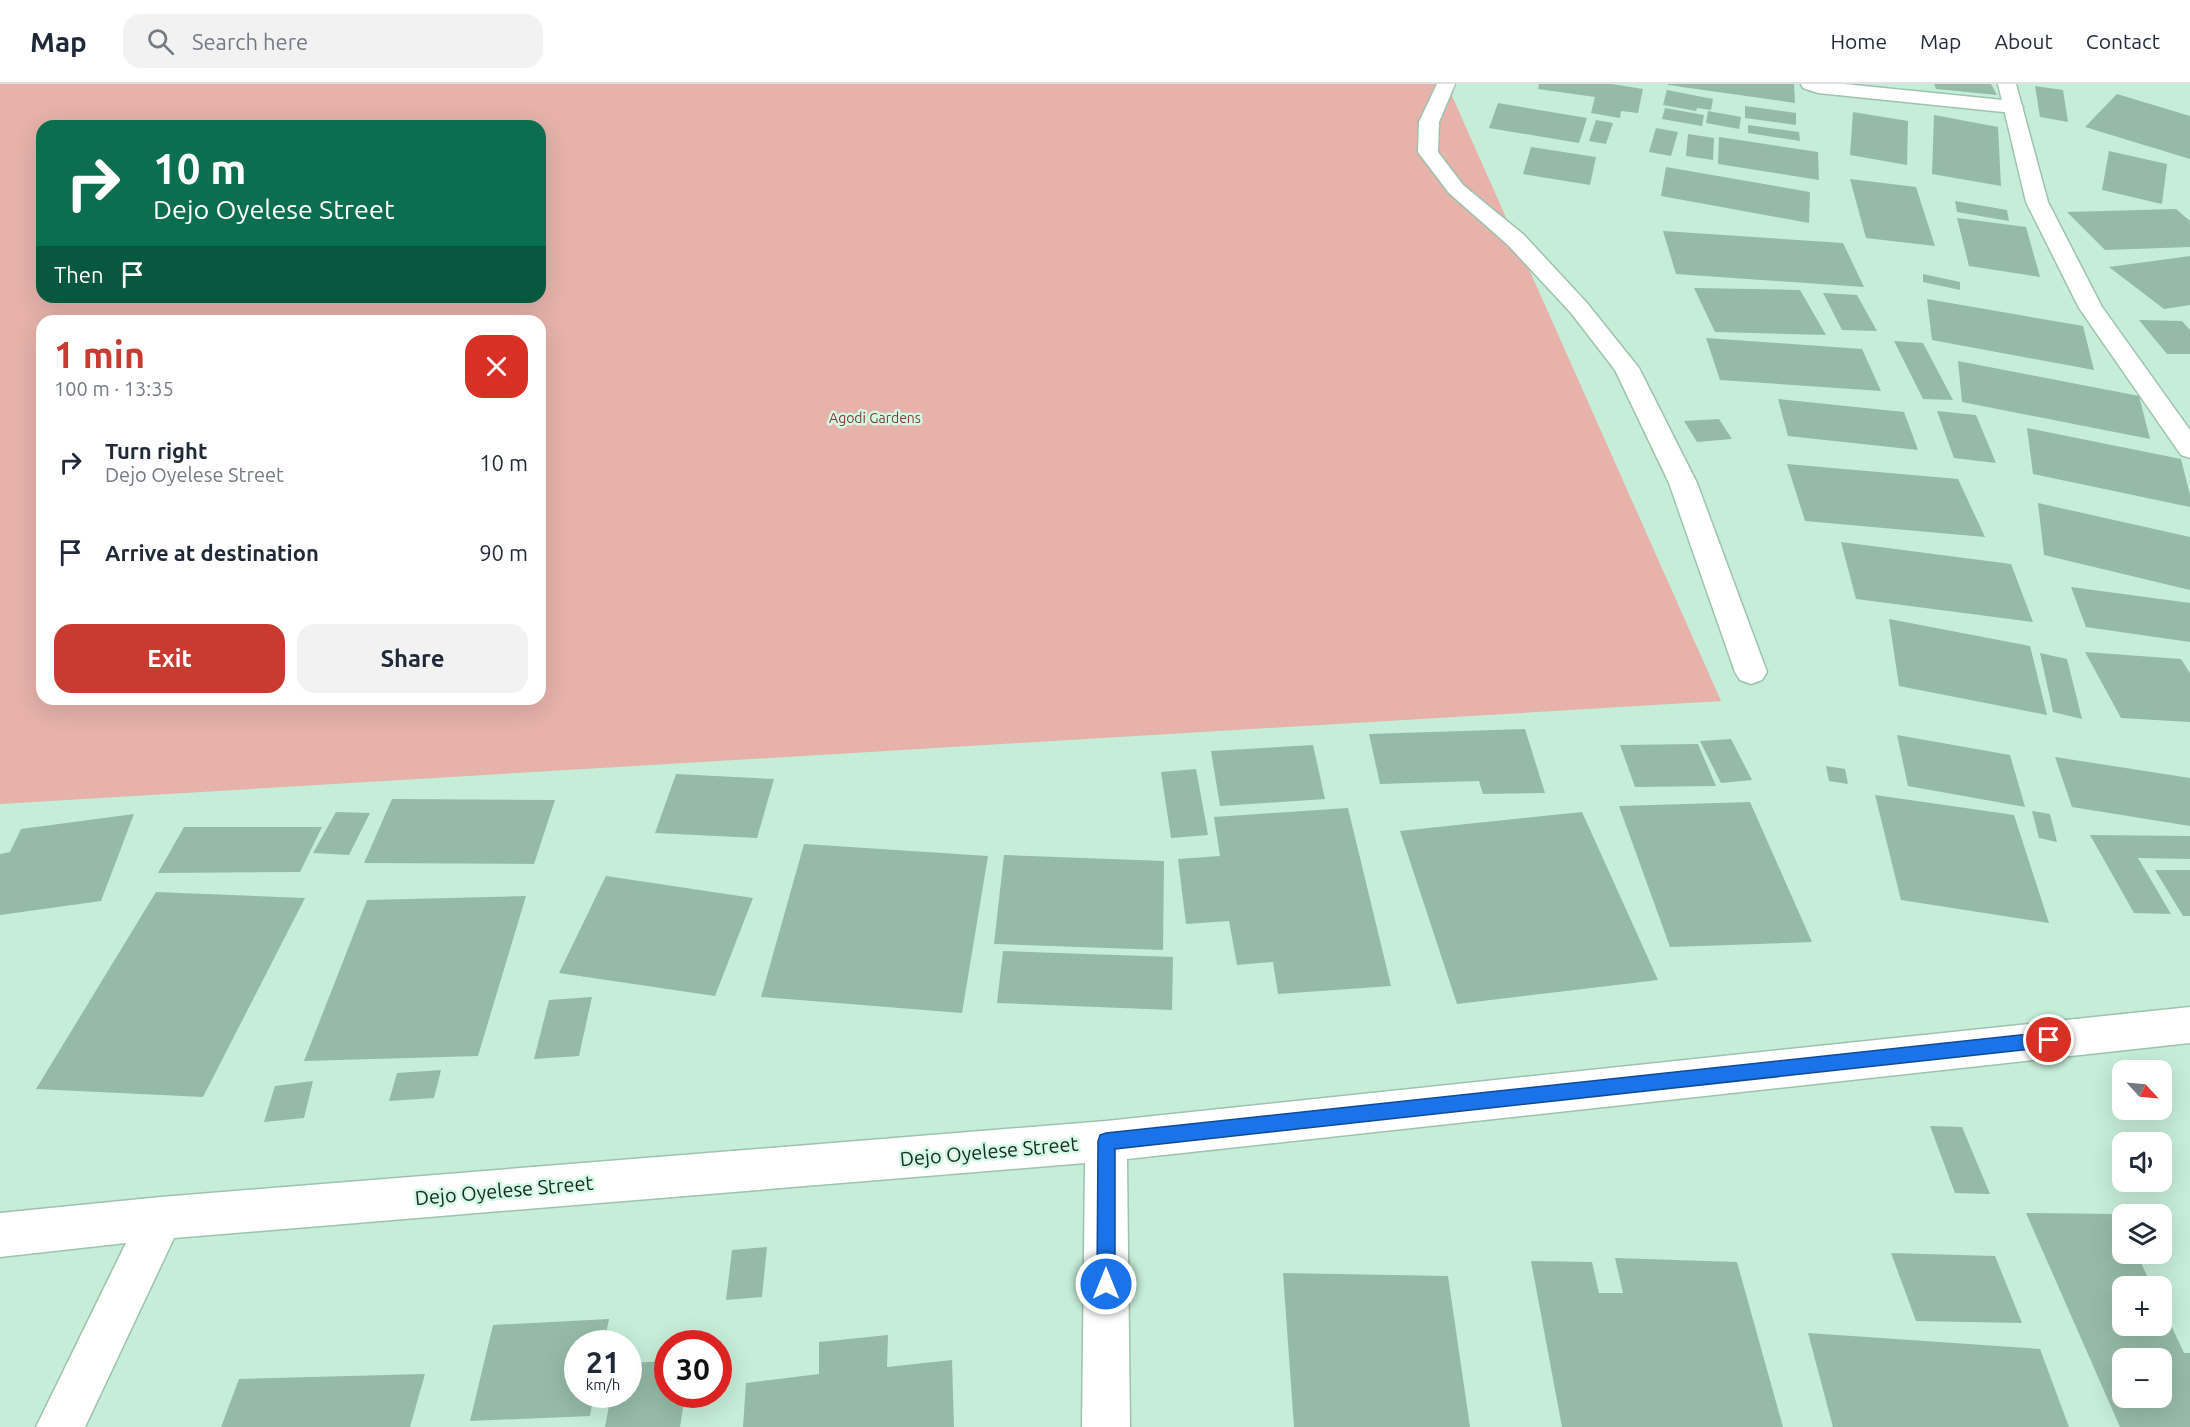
<!DOCTYPE html>
<html lang="en">
<head>
<meta charset="utf-8">
<style>
  body { margin:0; font-family:Ubuntu,sans-serif; background:#f2f2f3; color:#1f2937; height:100vh; display:flex; flex-direction:column; font-size:22px; white-space:nowrap }
  * { box-sizing:border-box; margin:0 }
  p { font-size:20px; color:#747a83 }
  .icon { flex:none; width:33px; height:33px; fill:none; stroke:currentColor; stroke-width:2; stroke-linecap:round; stroke-linejoin:round }
  .map { position:relative; flex:1; overflow:hidden }
  .drawer { position:absolute; left:36px; top:231px; width:510px; height:390px; display:flex; flex-direction:column; background:#fff; border-radius:18px; box-shadow:0 6px 24px #0002 }
  .drawer>* { flex:none }
  .guide { position:absolute; left:36px; top:36px; width:510px; height:183px; border-radius:18px; box-shadow:0 6px 24px #0002; background:#0b6e4f; color:#fff; overflow:hidden }
  .needle { width:39px; rotate:116deg }
  .fabs { position:absolute; left:2112px; top:976px; display:grid; gap:12px }
  .fabs a { display:grid; place-items:center; width:60px; height:60px; border-radius:12px; background:#fff; box-shadow:0 6px 24px #0002; font-size:30px }
  .speed { position:absolute; left:564px; top:1246px; display:flex; gap:12px; font-size:30px; font-weight:700; text-align:center }
  .speed>* { display:grid; place-content:center; width:78px; height:78px; border-radius:50%; background:#fff; box-shadow:0 6px 24px #0002; line-height:1 }
  .speed small { font-size:15px; font-weight:400 }
  .speed .limit { border:9px solid #d22; background:#fff; color:#111 }
  .pin { position:absolute; display:grid; place-items:center; width:51px; height:51px; color:#fff; margin:-26px; border:3px solid #fff; border-radius:50%; box-shadow:0 2px 6px #0007 }
  .me { position:absolute; width:66px; margin:-33px; rotate:0deg; stroke-linejoin:round; filter:drop-shadow(0 0 4px #0008) }
  .turn { display:flex; align-items:center; gap:21px; height:126px; padding:0 18px; font-size:27px }
  .turn .icon { width:78px; height:78px; stroke-width:2.5 }
  .turn b { display:block; font-size:42px; line-height:51px }
  .then { display:flex; align-items:center; height:57px; padding:0 18px; background:#0003; gap:12px; font-size:22px }
  .round { display:grid; place-items:center; flex:none; width:63px; height:63px; border-radius:18px; background:#f2f2f3 }
  .overview { display:flex; align-items:center; justify-content:space-between; height:102px; padding:0 18px }
  h1 { font-size:36px; font-weight:700; line-height:45px; color:#c93b31 }
  .action { display:flex; gap:12px; margin-top:auto; padding:12px 18px }
  .action a { flex:1; height:69px; border-radius:18px; background:#c93b31; color:#fff; font-size:24px; font-weight:700; line-height:69px; text-align:center }
  .action a+a { background:#f2f2f3; color:#1f2937 }
  ul { padding:0; list-style:none }
  li { display:flex; align-items:center; gap:18px; height:90px; padding:0 18px }
  li div { flex:1 }
  li b { display:block; font-size:22px }
  li em { font-style:normal }
  header { display:flex; align-items:center; gap:36px; box-sizing:border-box; height:84px; padding:0 30px; background:#fff; border-bottom:2px solid #e0e1e3 }
  header strong { font-size:28px }
  nav { display:flex; gap:33px; margin-inline-start:auto; font-size:21px }
  .search { width:420px; height:54px; background:#f2f2f3; display:flex; align-items:center; gap:15px; box-sizing:border-box; padding:0 21px; border-radius:18px; color:#747a83; font-size:22px }
  .map>svg:first-child { display:block }
</style>
</head>
<body>
<header>
<strong>Map</strong>
<div class="search"><svg class="icon" aria-label="search" viewBox="0 0 24 24"><circle cx="10" cy="10" r="6"/><path d="M15 15l6 6"/></svg>Search here</div>
<nav><a>Home</a><a>Map</a><a>About</a><a>Contact</a></nav>
</header>
<div class="map">
<svg width="2190" height="1343" viewBox="0 0 2190 1343">
  <rect width="100%" height="100%" fill="#c5edd8"/>
  <path fill="#e6b2aa" fill-rule="evenodd" d="M0,0H1453L1452,12L1721,617L0,720ZM42,42H540V213H42ZM42,237H540V615H42Z"/>
  <g fill="#95bba7" fill-rule="evenodd">
    <path d="M1539,0H1612L1643,5L1638,29L1621,27L1620,34L1591,29L1595,13L1538,5Z"/>
    <path d="M1668,0H1794L1795,19L1668,1Z"/>
    <path d="M1934,0H1991L1997,11L1936,5Z"/>
    <path d="M2035,2L2063,6L2068,38L2040,33Z"/>
    <path d="M1667,6L1713,15L1711,26L1697,24L1696,27L1663,21Z"/>
    <path d="M2117,10L2190,32V75L2085,43Z"/>
    <path d="M1498,19L1587,34L1579,59L1489,44Z"/>
    <path d="M1745,22L1796,29V41L1745,34Z"/>
    <path d="M1665,24L1704,31L1702,42L1662,35Z"/>
    <path d="M1708,27L1741,33L1739,45L1706,39Z"/>
    <path d="M1853,28L1908,37L1907,81L1850,71Z"/>
    <path d="M1934,31L1998,43L2001,102L1932,90Z"/>
    <path d="M1596,36L1613,39L1606,60L1589,57Z"/>
    <path d="M1748,41L1799,48L1800,57L1748,49Z"/>
    <path d="M1656,44L1678,48L1671,72L1649,68Z"/>
    <path d="M1688,50L1714,54L1713,76L1686,72Z"/>
    <path d="M1719,53L1818,68L1819,96L1718,80Z"/>
    <path d="M1531,63L1596,73L1590,101L1523,90Z"/>
    <path d="M2109,67L2167,80L2162,120L2102,106Z"/>
    <path d="M1666,83L1810,108L1809,139L1661,112Z"/>
    <path d="M1850,95L1916,103L1935,162L1866,154Z"/>
    <path d="M1955,117L2007,126L2009,137L1957,128Z"/>
    <path d="M2176,125L2190,137V163L2105,166L2067,128Z"/>
    <path d="M1957,134L2026,143L2040,193L1969,182Z"/>
    <path d="M1663,147L1843,159L1864,203L1676,190Z"/>
    <path d="M2190,172V221L2164,225L2109,183Z"/>
    <path d="M1923,190L1960,198V206L1923,198Z"/>
    <path d="M1694,204L1800,206L1826,251L1715,248Z"/>
    <path d="M1823,209L1857,211L1877,247L1842,246Z"/>
    <path d="M1927,215L2083,242L2094,286L1932,256Z"/>
    <path d="M2139,236L2182,237L2190,246V270H2167Z"/>
    <path d="M1706,254L1862,265L1881,307L1720,296Z"/>
    <path d="M1894,257L1923,259L1953,316L1923,315Z"/>
    <path d="M1958,277L2139,312L2150,355L1962,318Z"/>
    <path d="M1778,315L1904,328L1918,366L1788,352Z"/>
    <path d="M1937,327L1976,331L1996,379L1954,374Z"/>
    <path d="M1719,335L1732,355L1697,358L1684,337Z"/>
    <path d="M2027,344L2181,375L2190,411V423L2033,390Z"/>
    <path d="M1787,380L1958,395L1985,453L1805,437Z"/>
    <path d="M2038,419L2190,453V506L2044,471Z"/>
    <path d="M1841,458L2011,480L2033,538L1856,515Z"/>
    <path d="M2071,503L2190,519V558L2086,543Z"/>
    <path d="M1889,535L2030,562L2047,631L1899,602Z"/>
    <path d="M2085,568L2181,575L2190,589V638L2121,634Z"/>
    <path d="M2040,569L2067,575L2082,635L2053,628Z"/>
    <path d="M1525,645L1545,709L1483,710L1479,697L1380,700L1369,650Z"/>
    <path d="M1897,651L2010,671L2025,723L1908,702Z"/>
    <path d="M1731,655L1752,696L1721,699L1700,657Z"/>
    <path d="M1698,660L1716,702L1635,703L1620,661Z"/>
    <path d="M1313,661L1325,715L1220,722L1211,667Z"/>
    <path d="M2055,673L2190,694V742L2072,723Z"/>
    <path d="M1826,682L1845,685L1848,700L1829,697Z"/>
    <path d="M1196,685L1208,751L1171,754L1161,688Z"/>
    <path d="M676,690L774,695L757,754L655,749Z"/>
    <path d="M1875,711L2014,731L2049,839L1901,816Z"/>
    <path d="M392,715L555,716L534,780L364,779Z"/>
    <path d="M1750,718L1812,858L1670,863L1619,722Z"/>
    <path d="M1348,724L1391,902L1278,910L1273,878L1237,881L1229,837L1186,840L1178,775L1220,772L1214,733Z"/>
    <path d="M2032,727L2050,730L2057,758L2039,754Z"/>
    <path d="M336,728L370,729L349,771L313,769Z"/>
    <path d="M1582,728L1658,896L1457,920L1400,747Z"/>
    <path d="M134,730L101,817L0,831V770L10,768L21,745Z"/>
    <path d="M184,743H322L300,788L158,789Z"/>
    <path d="M2090,751L2190,752V775L2138,774L2171,830L2134,829Z"/>
    <path d="M804,760L988,772L962,929L761,913Z"/>
    <path d="M1004,771L1164,777L1163,866L994,860Z"/>
    <path d="M2155,786H2190V832H2183Z"/>
    <path d="M606,792L753,814L715,912L559,889Z"/>
    <path d="M156,808L305,814L203,1013L36,1005Z"/>
    <path d="M526,812L478,972L304,977L367,816Z"/>
    <path d="M1003,867L1173,873L1172,926L997,919Z"/>
    <path d="M592,913L579,972L534,975L549,916Z"/>
    <path d="M441,986L434,1014L389,1017L397,989Z"/>
    <path d="M313,997L304,1034L264,1038L275,1002Z"/>
    <path d="M1930,1042L1962,1043L1990,1110L1955,1109Z"/>
    <path d="M2026,1129L2117,1130L2122,1141V1170H2137L2152,1203H2122V1242H2162V1222L2184,1269H2190V1343H2120ZM2122,1275H2162V1314H2122Z"/>
    <path d="M767,1163L762,1213L726,1216L732,1166Z"/>
    <path d="M1891,1169L1995,1172L2022,1239L1916,1237Z"/>
    <path d="M1615,1174L1737,1178L1783,1343H1562L1531,1177L1592,1178L1599,1209H1623Z"/>
    <path d="M1283,1189L1448,1192L1470,1343H1294Z"/>
    <path d="M609,1235L604,1260H578V1311H594L590,1332L470,1337L493,1241Z"/>
    <path d="M1808,1249L2040,1265L2069,1343H1833Z"/>
    <path d="M888,1251L887,1283L952,1276L954,1343H743L746,1299L819,1290V1258Z"/>
    <path d="M668,1277V1311H685L680,1343H605L611,1311H628V1279Z"/>
    <path d="M425,1290L410,1343H221L239,1295Z"/>
  </g>
  <g fill="none" stroke-linecap="round" stroke-linejoin="round">
    <g stroke="#9dc3ae" stroke-width="3">
      <path id="lane" d="M1801,0H1844L2013,17L2020,19L2023,23L2020,27L2013,29L1818,9L1803,4Z"/>
    </g>
    <g stroke="#9dc3ae" stroke-width="3">
      <g id="street">
        <path d="M1437,0H1455L1439,38L1438,68L1463,101L1524,151L1587,219L1639,284L1697,399L1767,588L1762,596L1751,600L1740,596L1735,588L1669,399L1615,286L1571,229L1508,161L1449,109L1418,68L1419,38Z"/>
        <path d="M1998,0H2016L2048,118L2102,223L2190,346V374L2181,371L2079,224L2026,118Z"/>
        <path d="M2190,923V959L1127,1075L1130,1343H1082L1085,1079L174,1154L85,1343H36L126,1159L0,1173V1129L161,1113L1106,1037Z"/>
      </g>
    </g>
    <use href="#lane" fill="#fff" fill-rule="evenodd"/>
    <use href="#street" fill="#fff" fill-rule="evenodd"/>
  </g>
  <path fill="#1a73e8" stroke="#114b97" stroke-width="1.5" d="M2049,948L2054,950L2057,956L2054,961L2049,963L1115,1065V1200L1112,1207L1106,1209L1100,1207L1097,1200L1098,1057L1100,1051L1106,1049Z"/>
  <g text-anchor="middle" dominant-baseline="central" stroke-width="5" stroke-linejoin="round" paint-order="stroke">
    <g font-size="14" fill="#883a31" stroke="#d2fae5">
      <text x="875" y="334">Agodi Gardens</text>
    </g>
    <g font-size="20" fill="#1a2921" stroke="#d2fae5">
      <text transform="translate(989 1067) rotate(-5)">Dejo Oyelese Street</text>
      <text transform="translate(504 1106) rotate(-5)">Dejo Oyelese Street</text>
    </g>
  </g>
</svg>
<div class="fabs">
<a><svg class="needle" viewBox="-14 -14 28 28"><path d="M0-13l5 13h-10z" fill="#e53935"/><path d="M0 13l5-13h-10z" fill="#747a83"/></svg></a>
<a><svg class="icon" aria-label="sound" viewBox="0 0 24 24"><path d="M4 9h4l5-4v14l-5-4H4zM17 9q2 3 0 6"/></svg></a>
<a><svg class="icon" aria-label="layers" viewBox="0 0 24 24"><path d="M12 4l9 5-9 5-9-5zM3 14l9 5 9-5"/></svg></a>
<a>+</a>
<a>−</a>
</div>
<div class="speed"><div>21<small>km/h</small></div><div class="limit">30</div></div>
<div class="pin" style="left:2049px;top:956px;background:#d93025"><svg class="icon" aria-label="arrive" viewBox="0 0 24 24"><path d="M6 21V4h12l-3 4 3 4H6"/></svg></div>
<svg class="me" style="left:1106px;top:1200px" viewBox="-20 -20 40 40"><circle r="17" fill="#1a73e8" stroke="#fff" stroke-width="3"/><path d="M0-11L8 9 0 5-8 9z" fill="#fff"/></svg>
<div class="guide">
<div class="turn"><svg class="icon" aria-label="right" viewBox="0 0 24 24"><path d="M7 20v-9h11M14 6l5 5-5 5"/></svg><div><b>10 m</b>Dejo Oyelese Street</div></div>
<div class="then">Then<svg class="icon" aria-label="arrive" viewBox="0 0 24 24"><path d="M6 21V4h12l-3 4 3 4H6"/></svg></div>
</div>
<section class="drawer">
<div class="overview"><div><h1>1 min</h1><p>100 m · 13:35</p></div><a class="round" style="background:#d93025;color:#fff"><svg class="icon" aria-label="close" viewBox="0 0 24 24"><path d="M6 6l12 12M18 6L6 18"/></svg></a></div>
<ul>
<li><svg class="icon" aria-label="right" viewBox="0 0 24 24"><path d="M7 20v-9h11M14 6l5 5-5 5"/></svg><div><b>Turn right</b><p>Dejo Oyelese Street</p></div><em>10 m</em></li>
<li><svg class="icon" aria-label="arrive" viewBox="0 0 24 24"><path d="M6 21V4h12l-3 4 3 4H6"/></svg><div><b>Arrive at destination</b></div><em>90 m</em></li>
</ul>
<div class="action"><a>Exit</a><a>Share</a></div>
</section>
</div>
</body>
</html>
